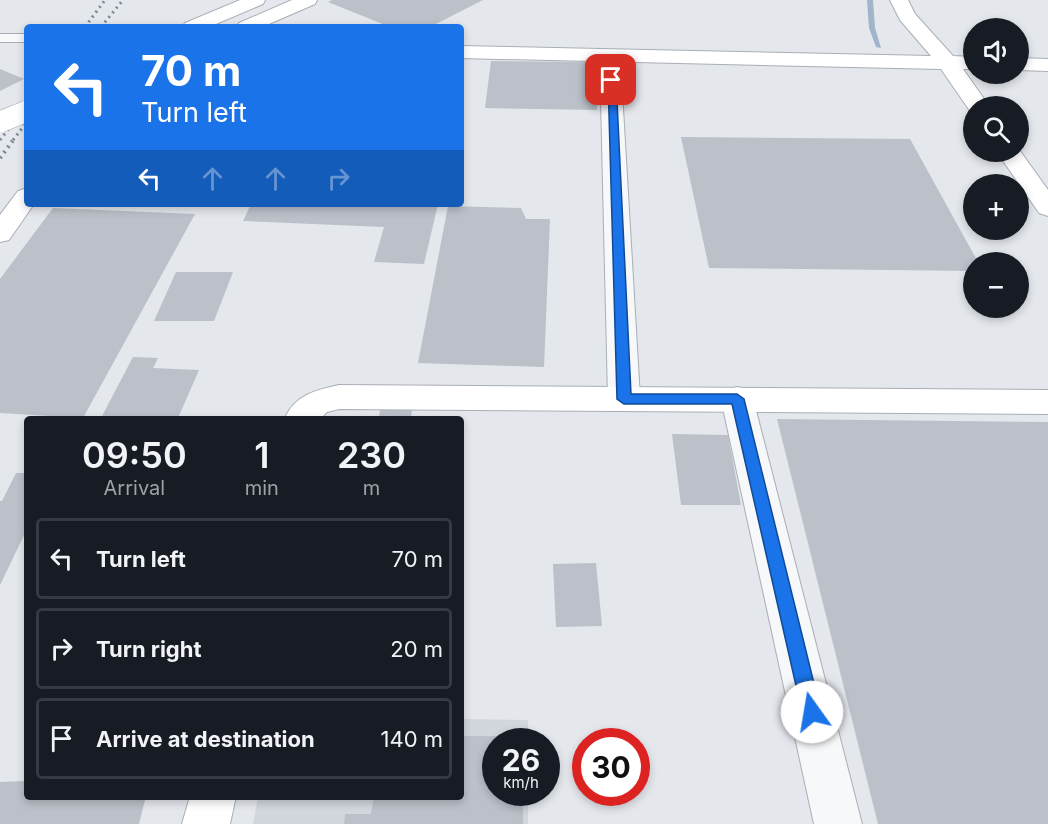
<!DOCTYPE html>
<html lang="en">
<head>
<meta charset="utf-8">
<style>
  body { margin:0; font-family:Inter,sans-serif; background:#20242c; color:#f1f3f6; height:100vh; display:flex; flex-direction:column; font-size:22px; white-space:nowrap }
  * { box-sizing:border-box; margin:0 }
  p { font-size:20px; color:#9ea1a6 }
  .icon { flex:none; width:33px; height:33px; fill:none; stroke:currentColor; stroke-width:2; stroke-linecap:round; stroke-linejoin:round }
  .map { position:relative; flex:1; overflow:hidden }
  .panel { position:absolute; left:24px; top:416px; width:440px; height:384px; display:flex; flex-direction:column; background:#171b24; border-radius:6px; box-shadow:0 3px 9px #0003 }
  .panel>* { flex:none }
  .hud { position:absolute; left:24px; top:24px; width:440px; height:183px; border-radius:6px; box-shadow:0 3px 9px #0003; background:#1a73e8; color:#fff; overflow:hidden }
  .fabs { position:absolute; left:963px; top:18px; display:grid; gap:12px }
  .fabs a { display:grid; place-items:center; width:66px; height:66px; border-radius:50%; background:#171b24; box-shadow:0 3px 9px #0003; font-size:30px }
  .speed { position:absolute; left:482px; top:728px; display:flex; gap:12px; font-size:30px; font-weight:700; text-align:center }
  .speed>* { display:grid; place-content:center; width:78px; height:78px; border-radius:50%; background:#171b24; box-shadow:0 3px 9px #0003; line-height:1 }
  .speed small { font-size:15px; font-weight:400 }
  .speed .limit { border:9px solid #d22; background:#fff; color:#111 }
  .pin { position:absolute; display:grid; place-items:center; width:51px; height:51px; color:#fff; margin:-26px; border-radius:12px; box-shadow:0 3px 9px #0006 }
  .me { position:absolute; width:66px; margin:-33px; rotate:347deg; stroke-linejoin:round; filter:drop-shadow(0 0 4px #0008) }
  .turn { display:flex; align-items:center; gap:21px; height:126px; padding:0 18px; font-size:27px }
  .turn .icon { width:78px; height:78px; stroke-width:2.5 }
  .turn b { display:block; font-size:42px; line-height:51px }
  .lanes { display:flex; align-items:center; height:57px; padding:0 18px; background:#0003; justify-content:center; gap:30px; direction:ltr }
  .lanes .off { opacity:.35 }
  .eta { display:flex; justify-content:space-evenly; align-items:center; height:102px; text-align:center }
  .eta b { font-size:36px; font-weight:600; line-height:42px }
  ul { padding:0; list-style:none }
  li { display:flex; align-items:center; gap:18px; height:81px; margin:0 12px 9px; padding:0 6px; border:3px solid #363941; border-radius:6px }
  li div { flex:1 }
  li b { display:block; font-size:22px }
  li em { font-style:normal }
  .map>svg:first-child { display:block }
</style>
</head>
<body>
<div class="map">
<svg width="1048" height="824" viewBox="0 0 1048 824">
  <rect width="100%" height="100%" fill="#e4e7ec"/>
  <path fill="#d2d6dd" d="M461,719L528,720V741H495V792H528V824H253L258,797L460,796Z"/>
  <g fill="none" stroke-linecap="round" stroke-linejoin="round">
    <path fill="#a0b5cb" fill-rule="evenodd" d="M867,0H873L875,28L881,48L876,47L869,28Z"/>
  </g>
  <g fill="#bbc0c9">
    <path d="M332,0H483L430,27H390L328,2Z"/>
    <path d="M491,61L594,62L597,110L485,108Z"/>
    <path d="M0,69L24,79L0,91Z"/>
    <path d="M681,137L910,139L978,262H974V271L709,268Z"/>
    <path d="M251,204H438L424,264L374,262L384,227L243,221Z"/>
    <path d="M448,206L521,208L526,219H550L544,367L418,363Z"/>
    <path d="M53,208L195,214L83,418L0,413V279Z"/>
    <path d="M176,272H233L214,321H154Z"/>
    <path d="M133,357L158,358L153,368L199,370L178,418H101Z"/>
    <path d="M380,409H412L411,418H379Z"/>
    <path d="M777,419L1048,422V824H878Z"/>
    <path d="M672,434L728,435L741,505H681Z"/>
    <path d="M16,473H27V529L0,585V501H2Z"/>
    <path d="M596,563L602,626L556,627L553,564Z"/>
    <path d="M460,736H524V741H495V792H523V824H344L345,814H371L374,796H460Z"/>
    <path d="M27,781V796H146L139,824H0V782Z"/>
  </g>
  <g fill="none" stroke-linecap="round" stroke-linejoin="round">
    <g stroke="#a9aeb6" stroke-width="2">
      <rect id="lane" x="0" y="34" width="27" height="8"/>
    </g>
    <g stroke="#a9aeb6" stroke-width="2">
      <g id="street">
        <path d="M610,51L617,53L620,57L640,398L635,407L624,410L613,407L608,398L600,57L603,53Z"/>
        <path d="M737,387L749,390L753,399L862,824H814L721,399L725,390Z"/>
      </g>
    </g>
    <g stroke="#a9aeb6" stroke-width="2">
      <g id="secondary">
        <path d="M240,0H265L263,4L209,27H182L185,23Z"/>
        <path d="M292,0H317L315,4L262,27H236L239,23Z"/>
        <path d="M890,0H908L915,14L953,56L974,57V69H963L989,106H974V112L970,111L941,69L460,58V46L931,56L900,20Z"/>
        <path d="M1018,58L1048,59V71L1018,70Z"/>
        <path d="M1018,148L1048,190V216L1039,213L997,152H1018Z"/>
        <path d="M27,188V204H34L9,240L0,242V215L18,191Z"/>
        <path d="M339,385L1048,390V414L339,409L327,412L321,418H285C295,395 316,390 339,385Z"/>
        <path d="M190,796H236L230,824H182Z"/>
      </g>
    </g>
    <use href="#lane" fill="#f7f8fa" fill-rule="evenodd"/>
    <use href="#street" fill="#f7f8fa" fill-rule="evenodd"/>
    <use href="#secondary" fill="#fff" fill-rule="evenodd"/>
    <g stroke="#7d8795" stroke-width="3" stroke-dasharray="2 4" stroke-linecap="butt">
      <path d="M85,27L105,0"/>
      <path d="M101,27L123,0"/>
      <path d="M0,140L27,105"/>
      <path d="M13,140L27,122"/>
    </g>
    <path stroke="#7d8795" stroke-width="4" stroke-dasharray="2 4.5" stroke-linecap="butt" d="M0,158L14,139"/>
    <g stroke="#a9aeb6" stroke-width="22" stroke-linecap="butt">
      <path id="secondary-bridge" d="M0,122L27,111"/>
    </g>
    <use href="#secondary-bridge" stroke="#fff" stroke-width="21"/>
  </g>
  <path fill="#1a73e8" stroke="#114b97" stroke-width="1.5" d="M608,78L616,80L631,394H737L744,399L821,712L818,719L812,721L805,719L802,712L732,404H624L617,399Z"/>
</svg>
<div class="fabs">
<a><svg class="icon" aria-label="sound" viewBox="0 0 24 24"><path d="M4 9h4l5-4v14l-5-4H4zM17 9q2 3 0 6"/></svg></a>
<a><svg class="icon" aria-label="search" viewBox="0 0 24 24"><circle cx="10" cy="10" r="6"/><path d="M15 15l6 6"/></svg></a>
<a>+</a>
<a>−</a>
</div>
<div class="speed"><div>26<small>km/h</small></div><div class="limit">30</div></div>
<div class="pin" style="left:611px;top:80px;background:#d93025"><svg class="icon" aria-label="arrive" viewBox="0 0 24 24"><path d="M6 21V4h12l-3 4 3 4H6"/></svg></div>
<svg class="me" style="left:812px;top:712px" viewBox="-20 -20 40 40"><circle r="19" fill="#fff"/><path d="M0-13L10 11 0 6-10 11z" fill="#1a73e8"/></svg>
<div class="hud">
<div class="turn"><svg class="icon" aria-label="left" viewBox="0 0 24 24"><path d="M17 20v-9H6M10 6l-5 5 5 5"/></svg><div><b>70 m</b>Turn left</div></div>
<div class="lanes"><svg class="icon" aria-label="left" viewBox="0 0 24 24"><path d="M17 20v-9H6M10 6l-5 5 5 5"/></svg><svg class="icon off" aria-label="ahead" viewBox="0 0 24 24"><path d="M12 20V5M6 11l6-6 6 6"/></svg><svg class="icon off" aria-label="ahead" viewBox="0 0 24 24"><path d="M12 20V5M6 11l6-6 6 6"/></svg><svg class="icon off" aria-label="right" viewBox="0 0 24 24"><path d="M7 20v-9h11M14 6l5 5-5 5"/></svg></div>
</div>
<section class="panel">
<div class="eta">
<div><b>09:50</b><p>Arrival</p></div>
<div><b>1</b><p>min</p></div>
<div><b>230</b><p>m</p></div>
</div>
<ul>
<li><svg class="icon" aria-label="left" viewBox="0 0 24 24"><path d="M17 20v-9H6M10 6l-5 5 5 5"/></svg><div><b>Turn left</b></div><em>70 m</em></li>
<li><svg class="icon" aria-label="right" viewBox="0 0 24 24"><path d="M7 20v-9h11M14 6l5 5-5 5"/></svg><div><b>Turn right</b></div><em>20 m</em></li>
<li><svg class="icon" aria-label="arrive" viewBox="0 0 24 24"><path d="M6 21V4h12l-3 4 3 4H6"/></svg><div><b>Arrive at destination</b></div><em>140 m</em></li>
</ul>
</section>
</div>
</body>
</html>
